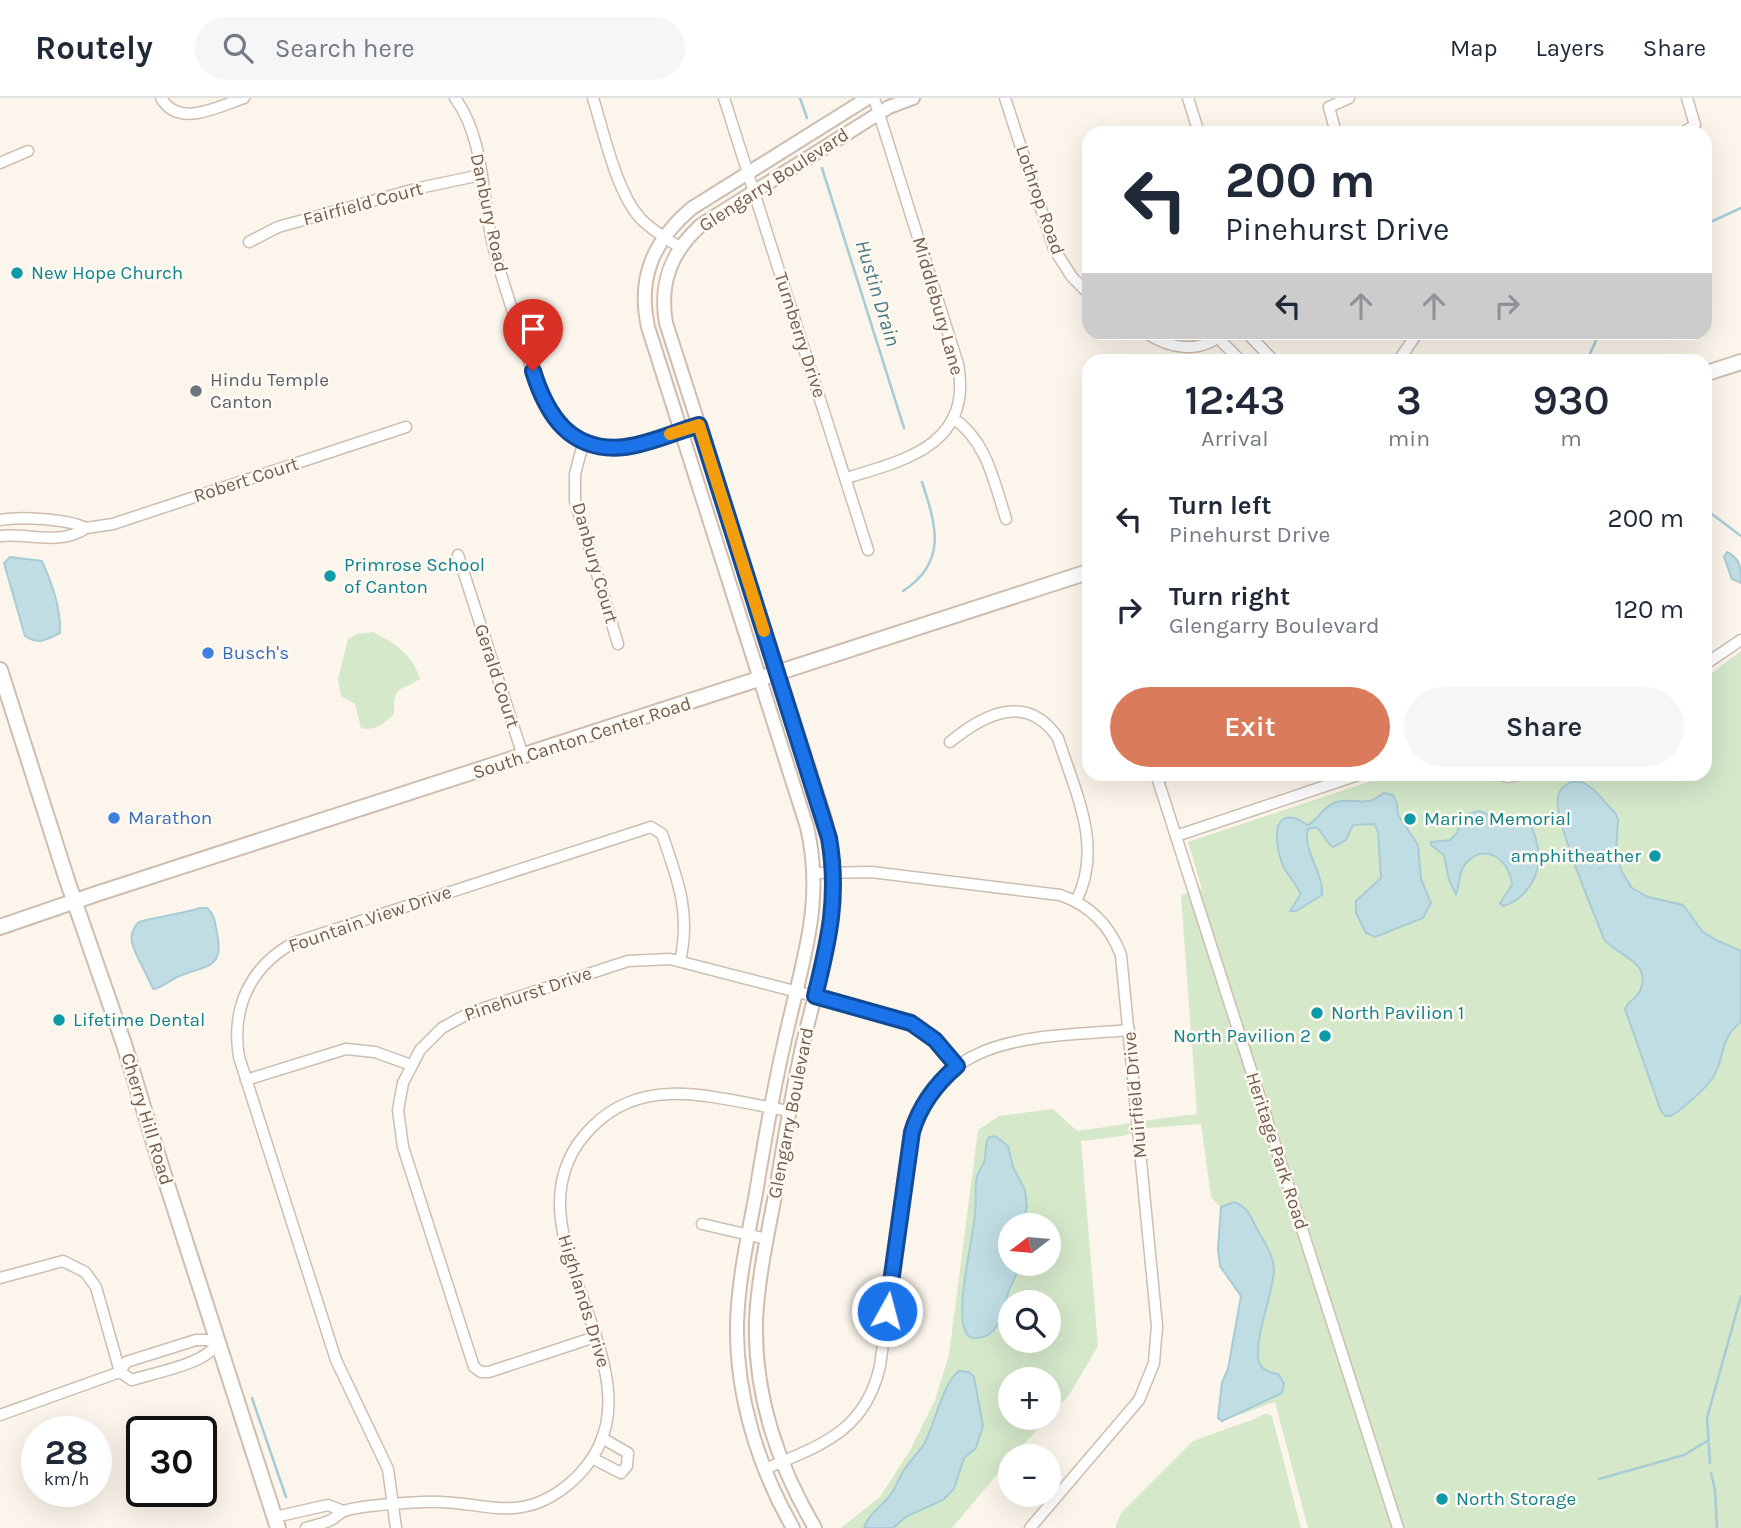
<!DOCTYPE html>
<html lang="en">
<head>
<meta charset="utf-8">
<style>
  body { margin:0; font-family:Karla,sans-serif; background:#f6f6f7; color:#1f2937; height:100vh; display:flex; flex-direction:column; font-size:26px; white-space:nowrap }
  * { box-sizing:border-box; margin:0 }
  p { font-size:23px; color:#747a83 }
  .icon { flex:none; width:38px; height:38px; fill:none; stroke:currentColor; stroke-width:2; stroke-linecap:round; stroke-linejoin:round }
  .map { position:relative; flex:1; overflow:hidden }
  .panel { position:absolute; left:1082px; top:256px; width:630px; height:427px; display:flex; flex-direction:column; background:#fff; border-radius:21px; box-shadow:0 7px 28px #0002 }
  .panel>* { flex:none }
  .top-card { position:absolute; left:1082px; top:28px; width:630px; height:214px; border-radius:21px; box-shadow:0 7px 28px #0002; background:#fff; color:#1f2937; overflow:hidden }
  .needle { width:46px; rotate:254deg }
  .fabs { position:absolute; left:998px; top:1115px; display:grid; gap:14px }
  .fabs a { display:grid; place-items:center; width:63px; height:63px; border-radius:50%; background:#fff; box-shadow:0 7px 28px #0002; font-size:35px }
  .speed { position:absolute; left:21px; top:1318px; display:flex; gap:14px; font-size:35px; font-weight:700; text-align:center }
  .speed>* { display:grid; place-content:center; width:91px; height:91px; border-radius:50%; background:#fff; box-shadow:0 7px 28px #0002; line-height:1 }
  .speed small { font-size:18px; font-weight:400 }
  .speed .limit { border:4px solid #111; border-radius:10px; background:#fff; color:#111 }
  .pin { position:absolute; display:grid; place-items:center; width:60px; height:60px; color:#fff; margin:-72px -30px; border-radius:50% 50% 50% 0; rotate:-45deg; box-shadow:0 0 7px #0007 }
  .pin .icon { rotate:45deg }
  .me { position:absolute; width:77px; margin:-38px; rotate:7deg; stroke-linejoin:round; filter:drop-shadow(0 0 5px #0008) }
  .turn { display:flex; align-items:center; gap:24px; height:147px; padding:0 28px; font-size:32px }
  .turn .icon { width:91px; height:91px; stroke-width:2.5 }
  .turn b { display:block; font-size:49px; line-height:60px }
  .lanes { display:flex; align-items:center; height:66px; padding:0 28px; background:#0003; justify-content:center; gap:35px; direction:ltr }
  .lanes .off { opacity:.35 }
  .eta { display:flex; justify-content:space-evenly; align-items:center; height:119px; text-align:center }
  .eta b { font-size:42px; font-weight:600; line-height:49px }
  .button { display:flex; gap:14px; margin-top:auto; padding:14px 28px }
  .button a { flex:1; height:80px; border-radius:42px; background:#da7b5b; color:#fff; font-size:28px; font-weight:600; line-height:80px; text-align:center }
  .button a+a { background:#f6f6f7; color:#1f2937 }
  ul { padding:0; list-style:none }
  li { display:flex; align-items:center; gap:21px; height:91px; padding:0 28px }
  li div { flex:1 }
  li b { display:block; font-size:26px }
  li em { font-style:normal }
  header { display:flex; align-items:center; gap:42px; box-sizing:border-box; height:98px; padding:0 35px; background:#fff; border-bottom:2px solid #e0e1e3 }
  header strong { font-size:33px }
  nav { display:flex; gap:38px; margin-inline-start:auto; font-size:24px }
  .search { width:490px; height:63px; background:#f6f6f7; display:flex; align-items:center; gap:18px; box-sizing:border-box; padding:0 24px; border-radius:38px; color:#747a83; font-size:26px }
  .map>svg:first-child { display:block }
</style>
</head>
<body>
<header>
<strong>Routely</strong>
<div class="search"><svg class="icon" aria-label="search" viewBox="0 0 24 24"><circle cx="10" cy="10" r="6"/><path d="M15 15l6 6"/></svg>Search here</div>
<nav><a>Map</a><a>Layers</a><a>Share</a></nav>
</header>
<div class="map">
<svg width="1741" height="1430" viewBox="0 0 1741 1430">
  <rect width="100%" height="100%" fill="#fbf5eb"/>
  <g fill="#d5e8ca" fill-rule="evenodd">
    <path d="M373,534C394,544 413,557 420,581C398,595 394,586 394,616C383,626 377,633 361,630L355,606L341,598L338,581L348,541L357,536Z"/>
    <path d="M1741,553V1430H1308L1275,1304L1222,1323L1218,1320L1222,1284L1228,1271L1241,1198L1220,1168L1218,1151L1221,1110L1211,1099L1201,1026L1148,1030L1123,1038L1081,1043L1098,1248L1069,1297L1048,1319V1281H1010V1320H1048L1013,1358H1010V1361L952,1430H841L880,1399L909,1354L935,1302L949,1257L978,1032L999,1018L1053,1011L1077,1033C1117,1028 1156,1020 1197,1016L1181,797L1202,791L1188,744L1392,676H1704L1705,580ZM1010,1127H1048V1166H1010ZM1010,1204H1048V1242H1010Z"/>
    <path d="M1266,1315L1272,1318L1301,1430H1115L1121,1415L1193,1343L1254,1321Z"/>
  </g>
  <g fill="#c0dde4" stroke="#a7ccd5" stroke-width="2">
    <path d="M1727,454C1741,460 1741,472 1741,485L1732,481L1724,459Z"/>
    <path d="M10,459L42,463C52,486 61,510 60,535C47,542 38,547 25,538L4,465Z"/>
    <path d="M1571,684H1582L1593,691L1616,716L1618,722L1616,754L1622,774L1632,790L1648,799L1683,807L1702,833L1716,842L1741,853V924C1718,941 1726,961 1712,981C1706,990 1680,1013 1671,1018H1665L1661,1013L1625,911C1628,903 1636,901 1640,893C1653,863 1615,857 1604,841C1594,815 1554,722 1558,700C1559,691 1564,688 1571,684Z"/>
    <path d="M1384,695L1393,697L1397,705L1398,717L1418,747L1421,781L1431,805L1423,820L1375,839L1366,835L1356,815V803L1381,780L1378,735L1375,726L1353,727L1346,742L1333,749C1325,744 1324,735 1316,729L1308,731C1302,753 1324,774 1322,797L1296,813H1290L1301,796C1296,786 1288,777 1283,768C1278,755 1268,715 1294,720C1300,721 1303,725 1308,727C1319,721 1322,710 1334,705C1345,700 1357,705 1368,703C1374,703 1379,698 1384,695Z"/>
    <path d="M1479,713L1505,723L1528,721C1540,746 1545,771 1526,793C1520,800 1512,806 1503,808L1500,805L1512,787C1510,763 1486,743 1466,765C1458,774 1460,786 1456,796L1449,782L1444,757L1431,747V744L1450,742L1457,735L1464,717Z"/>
    <path d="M200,810H207C215,817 215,825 217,835C225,872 205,867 177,879C169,883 160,891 153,891C147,876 136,859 132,845C130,838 134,828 139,824C143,822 190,814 200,810Z"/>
    <path d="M995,1038L1008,1048L1013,1069L1025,1092L1027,1109L1021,1127H1010V1166H1019C1017,1178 1012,1184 1008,1195C1003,1212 1000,1239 977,1240C971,1241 967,1238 965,1232C955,1213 973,1141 975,1116C977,1103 974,1091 977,1078C979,1073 982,1069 984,1064C987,1055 984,1047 989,1039Z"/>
    <path d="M1234,1104C1249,1110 1250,1118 1257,1131C1264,1144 1273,1156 1274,1171C1274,1194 1251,1247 1260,1266C1263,1273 1271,1275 1278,1276L1284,1285L1282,1295L1222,1323L1218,1320L1222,1284L1228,1271L1241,1198L1220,1168L1218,1151L1221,1109Z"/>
    <path d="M959,1273L969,1274L974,1279L983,1328L976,1350L964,1360L954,1391L943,1402L907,1418L893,1430H864C869,1415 882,1409 891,1396C896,1389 899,1380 904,1372C910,1363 918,1355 924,1346C935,1326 943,1284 959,1273Z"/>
  </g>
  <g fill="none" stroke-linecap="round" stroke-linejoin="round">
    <g stroke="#a7ccd5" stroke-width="2.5">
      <path d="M800,0L807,20"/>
      <path d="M822,70L904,330"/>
      <path d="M1704,127L1741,110"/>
      <path d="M1587,262L1600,234"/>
      <path d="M1704,410L1741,438"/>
      <path d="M903,493C948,464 936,427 922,384"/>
      <path d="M252,1300L286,1399"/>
      <path d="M1710,1365L1707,1320L1741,1198"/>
      <path d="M1711,1375L1715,1392L1717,1430"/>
      <path d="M1599,1381L1684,1357L1707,1343"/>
    </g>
    <g stroke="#cdbeb1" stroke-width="13">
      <g id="minor">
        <path d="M161,0C179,31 219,8 244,0"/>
        <path d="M455,0C483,38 482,92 491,138C499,176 513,213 525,250C532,272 537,299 552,319C566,336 589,348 612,349C640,351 672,336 699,327"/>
        <path d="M593,0C604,35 616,93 640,120C651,132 666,140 679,149"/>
        <path d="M724,0L868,452"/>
        <path d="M1005,0L1054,151L1072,179L1088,195"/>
        <path d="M1188,0L1199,35"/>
        <path d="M1336,35L1329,9L1349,0"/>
        <path d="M1682,35L1695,27L1687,0"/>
        <path d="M0,65L28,53"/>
        <path d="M249,144L278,129L419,90L481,77"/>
        <path d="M1145,234C1169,251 1201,257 1224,234"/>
        <path d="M1246,234L1273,262"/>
        <path d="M1218,240L1240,262"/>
        <path d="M1399,262L1418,234"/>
        <path d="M953,320C987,343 994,384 1006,421"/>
        <path d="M584,342L575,376V403L618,546"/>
        <path d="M846,380C907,362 973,346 958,266L874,0"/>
        <path d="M0,422C20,418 68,421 86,430C61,448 28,435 0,438"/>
        <path d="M86,430L113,426L406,329"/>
        <path d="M458,457L523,658"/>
        <path d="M1704,567L1741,542"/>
        <path d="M950,644C984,616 1027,594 1058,640C1075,694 1104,749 1076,803"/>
        <path d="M1156,676L1398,1430"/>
        <path d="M1499,676L1508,679L1522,676"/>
        <path d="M1176,738L1361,676"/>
        <path d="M815,775L871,774L1060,797C1090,807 1110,828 1121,857L1157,1228L1154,1265L1139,1302L1030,1430"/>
        <path d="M246,982L346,951L375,954L411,967"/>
        <path d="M702,1126L767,1141"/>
        <path d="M0,1180L63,1163L85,1174L96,1189L120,1274"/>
        <path d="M595,1239L489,1274H481L474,1269L403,1049L398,1012L403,985L420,952L442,930L469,915L628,863L670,861L895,919C922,929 940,945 957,968"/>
        <path d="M0,1317L120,1274L126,1264L196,1242H207L218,1245C204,1267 156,1274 132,1282L120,1274"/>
        <path d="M592,1360L621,1375L627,1368L628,1355L602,1340"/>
        <path d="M765,1371C821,1347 865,1334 880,1268L912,1034C943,932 1043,940 1129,932"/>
        <path d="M275,1419L328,1407L343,1413"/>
        <path d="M306,1430C314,1427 323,1426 331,1422C335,1420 339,1415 344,1413C362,1407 403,1405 423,1404C480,1400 516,1430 569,1386C690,1283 484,1134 593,1028C613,1008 640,997 669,996C703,994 754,1007 789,1013"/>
        <path d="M396,1430L388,1371L336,1262L239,959C231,910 250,869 293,845L651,729L662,736C678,782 691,815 680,863"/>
      </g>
    </g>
    <g stroke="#cdbeb1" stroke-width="16">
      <g id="tertiary">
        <path d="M793,1430C758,1369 736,1297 737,1227C738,1183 748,1138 756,1095C765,1039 775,983 788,928C804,858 824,802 807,729L648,229C637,179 654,142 692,110L868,0"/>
        <path d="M815,1430C778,1367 754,1296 756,1223C758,1179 768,1135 776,1092C784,1043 792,994 803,945C823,863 845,807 825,721L666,225C659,185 671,154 701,127L889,9L913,0"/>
      </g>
    </g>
    <g stroke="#cfbeaf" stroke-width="18">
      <g id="secondary">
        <path d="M1704,276L1741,264"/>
        <path d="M0,572L67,782L124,946L162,1071L278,1430"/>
        <path d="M0,829L96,796L1088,474"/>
      </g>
    </g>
    <use href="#minor" stroke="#fff" stroke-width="10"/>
    <use href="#tertiary" stroke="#fff" stroke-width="12"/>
    <use href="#secondary" stroke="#fff" stroke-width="14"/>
  </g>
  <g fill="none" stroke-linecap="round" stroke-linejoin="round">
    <g stroke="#114b97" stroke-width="18">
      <path id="route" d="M533,273C547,318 571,355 625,349C650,346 675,334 699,327L829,740C839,798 829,842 815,898L911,925L935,942L957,968C936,986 920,1007 912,1034L887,1213"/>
    </g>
    <use href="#route" stroke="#1a73e8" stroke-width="12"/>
    <path stroke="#f59e0b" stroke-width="12" d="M670,336L699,327L764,533"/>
  </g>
  <g fill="#0f9aa8" stroke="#fef9f1" stroke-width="2.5">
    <circle cx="17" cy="175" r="7"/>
    <circle cx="330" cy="478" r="7"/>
    <circle cx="1410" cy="721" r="7"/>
    <circle cx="1655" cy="758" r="7"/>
    <circle cx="1317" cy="915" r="7"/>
    <circle cx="59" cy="922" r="7"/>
    <circle cx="1325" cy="938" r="7"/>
    <circle cx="1442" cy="1401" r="7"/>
  </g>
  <circle fill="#6b7280" stroke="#fef9f1" stroke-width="2.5" cx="196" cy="293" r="7"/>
  <g fill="#3f7fe0" stroke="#fef9f1" stroke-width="2.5">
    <circle cx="208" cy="555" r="7"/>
    <circle cx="114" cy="720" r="7"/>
  </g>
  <g text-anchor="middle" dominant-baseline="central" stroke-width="5" stroke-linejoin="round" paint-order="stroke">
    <g font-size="19" fill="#745e50" stroke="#fef9f1">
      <text transform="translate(774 82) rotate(-33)">Glengarry Boulevard</text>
      <text transform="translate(1040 102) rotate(71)">Lothrop Road</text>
      <text transform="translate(363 106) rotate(-15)">Fairfield Court</text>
      <text transform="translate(489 115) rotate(78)">Danbury Road</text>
      <text transform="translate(938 208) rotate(74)">Middlebury Lane</text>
      <text transform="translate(800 237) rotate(72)">Turnberry Drive</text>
      <text transform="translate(246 382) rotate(-18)">Robert Court</text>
      <text transform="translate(595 465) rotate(74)">Danbury Court</text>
      <text transform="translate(497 578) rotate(72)">Gerald Court</text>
      <text transform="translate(582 640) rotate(-18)">South Canton Center Road</text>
      <text transform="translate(370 821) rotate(-19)">Fountain View Drive</text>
      <text transform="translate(528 896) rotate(-19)">Pinehurst Drive</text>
      <text transform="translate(1135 997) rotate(-95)">Muirfield Drive</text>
      <text transform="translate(791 1015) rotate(-79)">Glengarry Boulevard</text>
      <text transform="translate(147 1021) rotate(73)">Cherry Hill Road</text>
      <text transform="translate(1277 1053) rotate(72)">Heritage Park Road</text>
      <text transform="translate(584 1203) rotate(73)">Highlands Drive</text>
    </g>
    <g font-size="19" fill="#0d838f" stroke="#fef9f1" text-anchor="start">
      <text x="31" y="175">New Hope Church</text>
      <text x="344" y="467">Primrose School<tspan x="344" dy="22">of Canton</tspan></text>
      <text x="1424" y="721">Marine Memorial</text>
      <text x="1641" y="758" text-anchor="end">amphitheather</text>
      <text x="1331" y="915">North Pavilion 1</text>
      <text x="73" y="922">Lifetime Dental</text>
      <text x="1311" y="938" text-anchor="end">North Pavilion 2</text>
      <text x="1456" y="1401">North Storage</text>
    </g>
    <g font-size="19" fill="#5b616d" stroke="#fef9f1" text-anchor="start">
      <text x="210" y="282">Hindu Temple<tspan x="210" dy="22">Canton</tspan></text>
    </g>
    <g font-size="19" fill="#366cbe" stroke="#fef9f1" text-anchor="start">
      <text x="222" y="555">Busch's</text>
      <text x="128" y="720">Marathon</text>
    </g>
    <g font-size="21" font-style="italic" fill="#4b7a85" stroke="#fef9f1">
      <text transform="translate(878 195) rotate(73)">Hustin Drain</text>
    </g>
  </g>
</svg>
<div class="fabs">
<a><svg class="needle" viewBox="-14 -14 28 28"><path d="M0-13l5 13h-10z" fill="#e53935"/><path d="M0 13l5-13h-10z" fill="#747a83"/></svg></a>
<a><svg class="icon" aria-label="search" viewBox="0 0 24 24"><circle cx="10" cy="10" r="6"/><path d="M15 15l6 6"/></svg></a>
<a>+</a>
<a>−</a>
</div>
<div class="speed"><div>28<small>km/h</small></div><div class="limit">30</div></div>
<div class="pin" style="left:533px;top:273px;background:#d93025"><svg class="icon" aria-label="arrive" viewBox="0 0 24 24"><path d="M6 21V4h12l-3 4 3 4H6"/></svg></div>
<svg class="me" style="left:887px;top:1213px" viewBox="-20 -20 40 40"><circle r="17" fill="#1a73e8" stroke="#fff" stroke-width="3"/><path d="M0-11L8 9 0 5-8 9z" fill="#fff"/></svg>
<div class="top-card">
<div class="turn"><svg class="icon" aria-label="left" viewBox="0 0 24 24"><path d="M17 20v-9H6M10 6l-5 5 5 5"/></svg><div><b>200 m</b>Pinehurst Drive</div></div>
<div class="lanes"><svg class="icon" aria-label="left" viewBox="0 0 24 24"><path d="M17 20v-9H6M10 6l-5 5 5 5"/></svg><svg class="icon off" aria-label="ahead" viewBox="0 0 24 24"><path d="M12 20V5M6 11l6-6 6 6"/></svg><svg class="icon off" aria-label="ahead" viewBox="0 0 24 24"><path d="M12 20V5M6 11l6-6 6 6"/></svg><svg class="icon off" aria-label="right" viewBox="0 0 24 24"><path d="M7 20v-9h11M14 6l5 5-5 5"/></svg></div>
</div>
<section class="panel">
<div class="eta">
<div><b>12:43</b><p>Arrival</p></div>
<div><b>3</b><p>min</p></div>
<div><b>930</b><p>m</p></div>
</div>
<ul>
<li><svg class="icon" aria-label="left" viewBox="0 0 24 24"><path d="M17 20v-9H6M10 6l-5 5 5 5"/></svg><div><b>Turn left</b><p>Pinehurst Drive</p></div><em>200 m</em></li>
<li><svg class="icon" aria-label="right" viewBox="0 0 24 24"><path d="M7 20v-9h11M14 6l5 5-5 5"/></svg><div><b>Turn right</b><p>Glengarry Boulevard</p></div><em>120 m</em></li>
</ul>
<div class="button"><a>Exit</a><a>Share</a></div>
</section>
</div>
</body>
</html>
